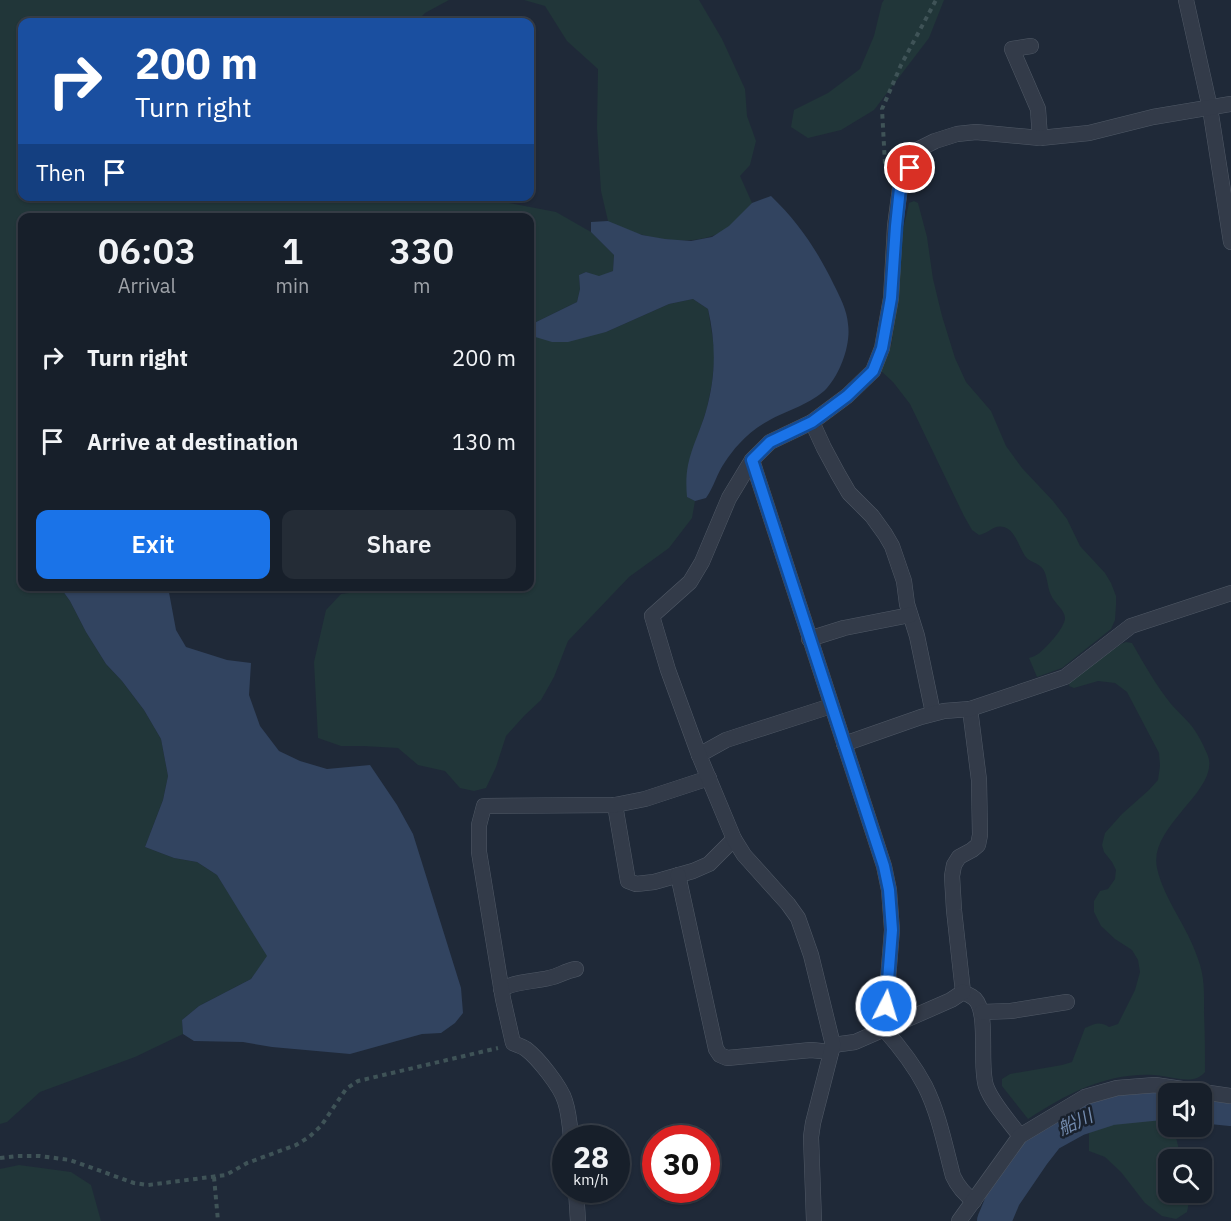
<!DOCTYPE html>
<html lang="en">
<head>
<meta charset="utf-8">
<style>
  body { margin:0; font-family:"IBM Plex Sans","Noto Sans JP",sans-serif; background:#242c36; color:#f1f3f6; height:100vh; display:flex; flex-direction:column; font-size:22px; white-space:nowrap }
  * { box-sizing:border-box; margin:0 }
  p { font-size:20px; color:#9ea2a8 }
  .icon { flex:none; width:33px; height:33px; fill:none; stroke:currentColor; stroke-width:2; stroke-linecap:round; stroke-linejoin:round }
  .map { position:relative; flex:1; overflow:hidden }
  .drawer { position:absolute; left:18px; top:213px; width:516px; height:378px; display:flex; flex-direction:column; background:#171f2a; border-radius:12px; box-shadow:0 2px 4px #0004,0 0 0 2px #363d47 }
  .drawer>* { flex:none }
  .top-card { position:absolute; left:18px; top:18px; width:516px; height:183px; border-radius:12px; box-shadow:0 2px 4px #0004,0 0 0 2px #363d47; background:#1a4fa0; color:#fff; overflow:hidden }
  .buttons { position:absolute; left:1158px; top:1083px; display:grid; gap:12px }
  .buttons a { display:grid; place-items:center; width:54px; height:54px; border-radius:12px; background:#171f2a; box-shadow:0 2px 4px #0004,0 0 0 2px #363d47; font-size:30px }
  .speed { position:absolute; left:552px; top:1125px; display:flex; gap:12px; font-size:30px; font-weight:700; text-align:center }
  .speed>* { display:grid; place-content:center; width:78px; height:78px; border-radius:50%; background:#171f2a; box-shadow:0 2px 4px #0004,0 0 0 2px #363d47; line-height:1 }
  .speed small { font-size:15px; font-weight:400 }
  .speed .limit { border:9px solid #d22; background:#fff; color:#111 }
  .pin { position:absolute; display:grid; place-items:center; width:51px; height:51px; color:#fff; margin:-26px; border:3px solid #fff; border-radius:50%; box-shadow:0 2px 6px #0007 }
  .me { position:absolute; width:66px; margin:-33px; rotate:5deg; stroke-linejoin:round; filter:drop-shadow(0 0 4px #0008) }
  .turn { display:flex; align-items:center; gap:21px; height:126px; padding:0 18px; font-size:27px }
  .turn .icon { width:78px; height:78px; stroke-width:2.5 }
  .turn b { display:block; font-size:42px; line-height:51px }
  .then { display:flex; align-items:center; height:57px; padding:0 18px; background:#0003; gap:12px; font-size:22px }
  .eta { display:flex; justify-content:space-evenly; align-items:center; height:102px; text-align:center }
  .eta b { font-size:36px; font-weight:600; line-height:42px }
  .action { display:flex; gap:12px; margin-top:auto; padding:12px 18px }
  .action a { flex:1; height:69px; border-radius:12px; background:#1a73e8; color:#fff; font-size:24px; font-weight:600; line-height:69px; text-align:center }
  .action a+a { background:#242c36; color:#f1f3f6 }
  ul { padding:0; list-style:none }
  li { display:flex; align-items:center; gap:18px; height:84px; padding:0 18px }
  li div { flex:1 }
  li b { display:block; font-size:22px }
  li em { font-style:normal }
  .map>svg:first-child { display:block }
</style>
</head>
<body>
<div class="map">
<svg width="1231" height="1221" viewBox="0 0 1231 1221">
  <rect width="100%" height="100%" fill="#1f2938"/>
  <g fill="#213639">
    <path d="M0,0H449L425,13L416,22H22V196L479,197L556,212L591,232L614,255L613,271L599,277L586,272L579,275L580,289L577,302L530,325V218H22V586L60,587L70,601L86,632L106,664L122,681L144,710L161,739L168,776L163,800L145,847L174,858L197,862L217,875L268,956L251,979L199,1006L182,1020L183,1034L135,1057L40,1092L7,1122L0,1124Z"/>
    <path d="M524,0H699L722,39L745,89L747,116L756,141L750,165L740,176L752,203C744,211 737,220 729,227C705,245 671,242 643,235C631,232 619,226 608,221L601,191L597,128L598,69L567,41L545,6Z"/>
    <path d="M884,0H944L929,38L874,110L841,130L808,138L791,127L794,110L828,93L860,69L874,36L882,3Z"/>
    <path d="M914,201L918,203L927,237L933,279L942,316L955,358L966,382L991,411L1006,446L1022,468L1053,501L1067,519L1080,546L1105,573L1111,583L1116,596V605L1115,620L1111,629L1062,668L1037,677L1029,658C1030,658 1037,655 1038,654C1045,649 1065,628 1065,618C1065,610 1054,603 1051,595C1047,587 1048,577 1043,569C1039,563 1029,562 1025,556C1019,547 1015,530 1004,527C994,524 989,533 979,535L972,530L964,516L910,404L893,382L881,371L882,364L891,346L898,302L900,243L909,203Z"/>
    <path d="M693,299L708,309L715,353L712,383L707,408L689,464L687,497L695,501L692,518L669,548L629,577L568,641L554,677L541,700L524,716L506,736L496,767L486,788L474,791L460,788L445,771L418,765L398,748L363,746H341L318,738L314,662L326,610L341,594L372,590L377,586H530V333L532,336L606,332L669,304Z"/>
    <path d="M1126,642L1132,643C1144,664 1156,685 1171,704C1177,711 1184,717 1190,724C1197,732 1204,746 1208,756C1220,790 1148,826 1157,868C1164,900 1188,927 1198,959C1205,977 1204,994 1204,1013C1205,1033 1205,1053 1205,1072C1193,1087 1169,1075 1153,1075C1105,1073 1067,1094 1028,1119L1002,1086V1079L1010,1074L1062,1065L1072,1062L1085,1028C1095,1024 1099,1021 1109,1027L1118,1024L1135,990L1140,972L1138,960L1132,950L1115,939L1101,926L1094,912V901L1100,891L1108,889L1115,879L1116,870L1112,862L1104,852L1102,845L1105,833L1122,814L1149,790L1158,780L1160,766L1159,753L1127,692L1115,683L1098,681L1074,688L1069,686L1070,681L1121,644Z"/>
    <path d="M1134,1116L1167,1117L1168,1126L1171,1127L1176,1137L1181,1159L1168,1160V1192L1189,1193V1202L1187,1212L1176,1219L1162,1216L1145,1203L1121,1172L1105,1157L1089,1151V1131C1102,1119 1117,1118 1134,1116Z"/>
    <path d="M19,1165L71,1172L91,1185L101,1221H0V1169Z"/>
  </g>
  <g fill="#324460">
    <path d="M771,196C799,223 817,250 834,285C840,297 847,310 848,324C851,344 841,372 827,388C812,404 787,410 768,421C757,427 747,435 739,444C734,449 729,456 725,462C717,473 714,487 706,498L695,501L687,497C686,486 686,475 688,465C692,446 701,429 706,411C716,376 716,344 708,309L693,299L669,304L606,332L568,342H552L532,336L530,333V325L577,302L580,289L579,275L586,272L599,276L613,271L614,255L591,232V222L608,221L642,235L665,239L691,241L712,237L729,226L752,203Z"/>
    <path d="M60,587H168L176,630L186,647L227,660L251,663L249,695L260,726L279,751L300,761L327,769L370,765L397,805L413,834L461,988L463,1013L455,1023L441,1033L422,1034L350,1054L272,1047L243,1042L194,1041L183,1034L182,1020L199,1006L251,979L267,956L217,875L197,862L174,858L145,847L163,800L168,776L161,739L144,710L122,681L106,664L86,632L70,601Z"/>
  </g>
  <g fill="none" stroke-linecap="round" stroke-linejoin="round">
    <g stroke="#324460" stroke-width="34">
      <path d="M1202,1106L1231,1109"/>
      <path d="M994,1221L1004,1197L1034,1153L1048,1135L1077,1119L1111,1108L1161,1103H1168"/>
    </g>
    <g stroke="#505966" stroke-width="16">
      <g id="street">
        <path d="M1186,0L1210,108L1231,242"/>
        <path d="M1031,46L1012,49L1038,109L1040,138"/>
        <path d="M812,422L824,448L838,474L849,493L872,516L885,534L892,546L904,581L907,604L917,636L933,713"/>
        <path d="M752,460L884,866L889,890L892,930L884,1029C900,1047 914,1065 925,1086C939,1114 945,1146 953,1176C958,1187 964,1194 974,1201"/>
        <path d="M809,639L844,628L910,615"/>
        <path d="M970,709L979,780L980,835L978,845L972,850L959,857L954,865L952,876L954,910L963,992C967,994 972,996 975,999C989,1014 979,1064 986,1086C992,1103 1009,1121 1020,1136"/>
        <path d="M844,744L921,717L944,711L970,709L1065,677L1131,626L1231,593"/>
        <path d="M699,755L726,740L831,706"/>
        <path d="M615,805L628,881L636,884L654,882L693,871L709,864L734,839"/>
        <path d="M678,875L716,1049L720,1055L727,1058L811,1050L831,1052"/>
        <path d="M501,989C517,981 532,982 549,978C560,976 564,971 576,969"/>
        <path d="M982,1012L1011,1011L1067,1002"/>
        <path d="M833,1045L855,1042L951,1000L963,992"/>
        <path d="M571,1138C570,1126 569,1113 565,1101C561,1087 538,1058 526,1049C522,1046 517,1045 513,1043L503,999L479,852V825L484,806L615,805L645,799L709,778"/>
        <path d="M576,1190L578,1221"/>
        <path d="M814,1221L811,1137L813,1123L833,1045L811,955L798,918L788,904L744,855L734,839L699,755L668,670L652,616L690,582L702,562L729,498L752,460L770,442L812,422L847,396L873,371L882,348L891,298L895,226L900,188L919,149L935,141L957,134L976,132L1040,138L1089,133L1153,117L1231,104"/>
        <path d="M959,1221L1020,1136L1085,1097L1117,1088L1155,1085L1231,1096"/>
      </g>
    </g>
    <g stroke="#3f5357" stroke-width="4" stroke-dasharray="4.5 4.5" stroke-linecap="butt">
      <path d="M890,171L885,164L882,109L901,65L936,0"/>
      <path d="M0,1158L17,1156H40L70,1160L134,1183L148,1185L226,1175L247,1163L296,1145L309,1137L321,1126L346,1089L358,1081L498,1048"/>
      <path d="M214,1177L218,1221"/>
    </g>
    <use href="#street" stroke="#333b49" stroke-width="15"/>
  </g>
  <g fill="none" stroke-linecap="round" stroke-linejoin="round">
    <g stroke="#114b97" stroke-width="15">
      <path id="route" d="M886,1006L892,930L889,890L884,866L752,460L770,442L812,422L847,396L873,371L882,348L891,298L896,226L900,188L910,168"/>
    </g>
    <use href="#route" stroke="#1a73e8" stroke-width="10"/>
  </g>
  <g text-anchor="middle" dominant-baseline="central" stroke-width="5" stroke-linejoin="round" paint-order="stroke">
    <g font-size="18" font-style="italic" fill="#748caf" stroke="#19212d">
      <text transform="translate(1075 1122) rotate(-25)">船川</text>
    </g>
  </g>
</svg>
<div class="buttons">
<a><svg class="icon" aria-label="sound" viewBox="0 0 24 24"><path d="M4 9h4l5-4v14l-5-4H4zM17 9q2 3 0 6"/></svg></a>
<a><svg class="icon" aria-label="search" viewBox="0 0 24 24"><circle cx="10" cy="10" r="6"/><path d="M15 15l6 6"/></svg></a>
</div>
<div class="speed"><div>28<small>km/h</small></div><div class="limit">30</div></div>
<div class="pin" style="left:910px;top:168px;background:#d93025"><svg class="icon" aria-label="arrive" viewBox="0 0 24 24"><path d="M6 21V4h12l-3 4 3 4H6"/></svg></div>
<svg class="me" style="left:886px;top:1006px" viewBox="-20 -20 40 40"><circle r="17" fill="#1a73e8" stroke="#fff" stroke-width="3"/><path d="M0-11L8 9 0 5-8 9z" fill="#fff"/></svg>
<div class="top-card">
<div class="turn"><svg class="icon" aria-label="right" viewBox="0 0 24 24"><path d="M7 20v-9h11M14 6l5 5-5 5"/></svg><div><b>200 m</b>Turn right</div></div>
<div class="then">Then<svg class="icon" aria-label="arrive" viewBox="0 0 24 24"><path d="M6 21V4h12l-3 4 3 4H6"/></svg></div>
</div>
<section class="drawer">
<div class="eta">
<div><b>06:03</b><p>Arrival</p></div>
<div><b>1</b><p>min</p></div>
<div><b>330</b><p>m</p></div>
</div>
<ul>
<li><svg class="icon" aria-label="right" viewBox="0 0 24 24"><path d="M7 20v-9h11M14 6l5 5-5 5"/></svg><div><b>Turn right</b></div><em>200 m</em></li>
<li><svg class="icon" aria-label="arrive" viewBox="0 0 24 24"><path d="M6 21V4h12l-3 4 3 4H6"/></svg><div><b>Arrive at destination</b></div><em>130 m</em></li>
</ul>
<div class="action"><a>Exit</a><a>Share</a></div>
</section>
</div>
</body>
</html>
